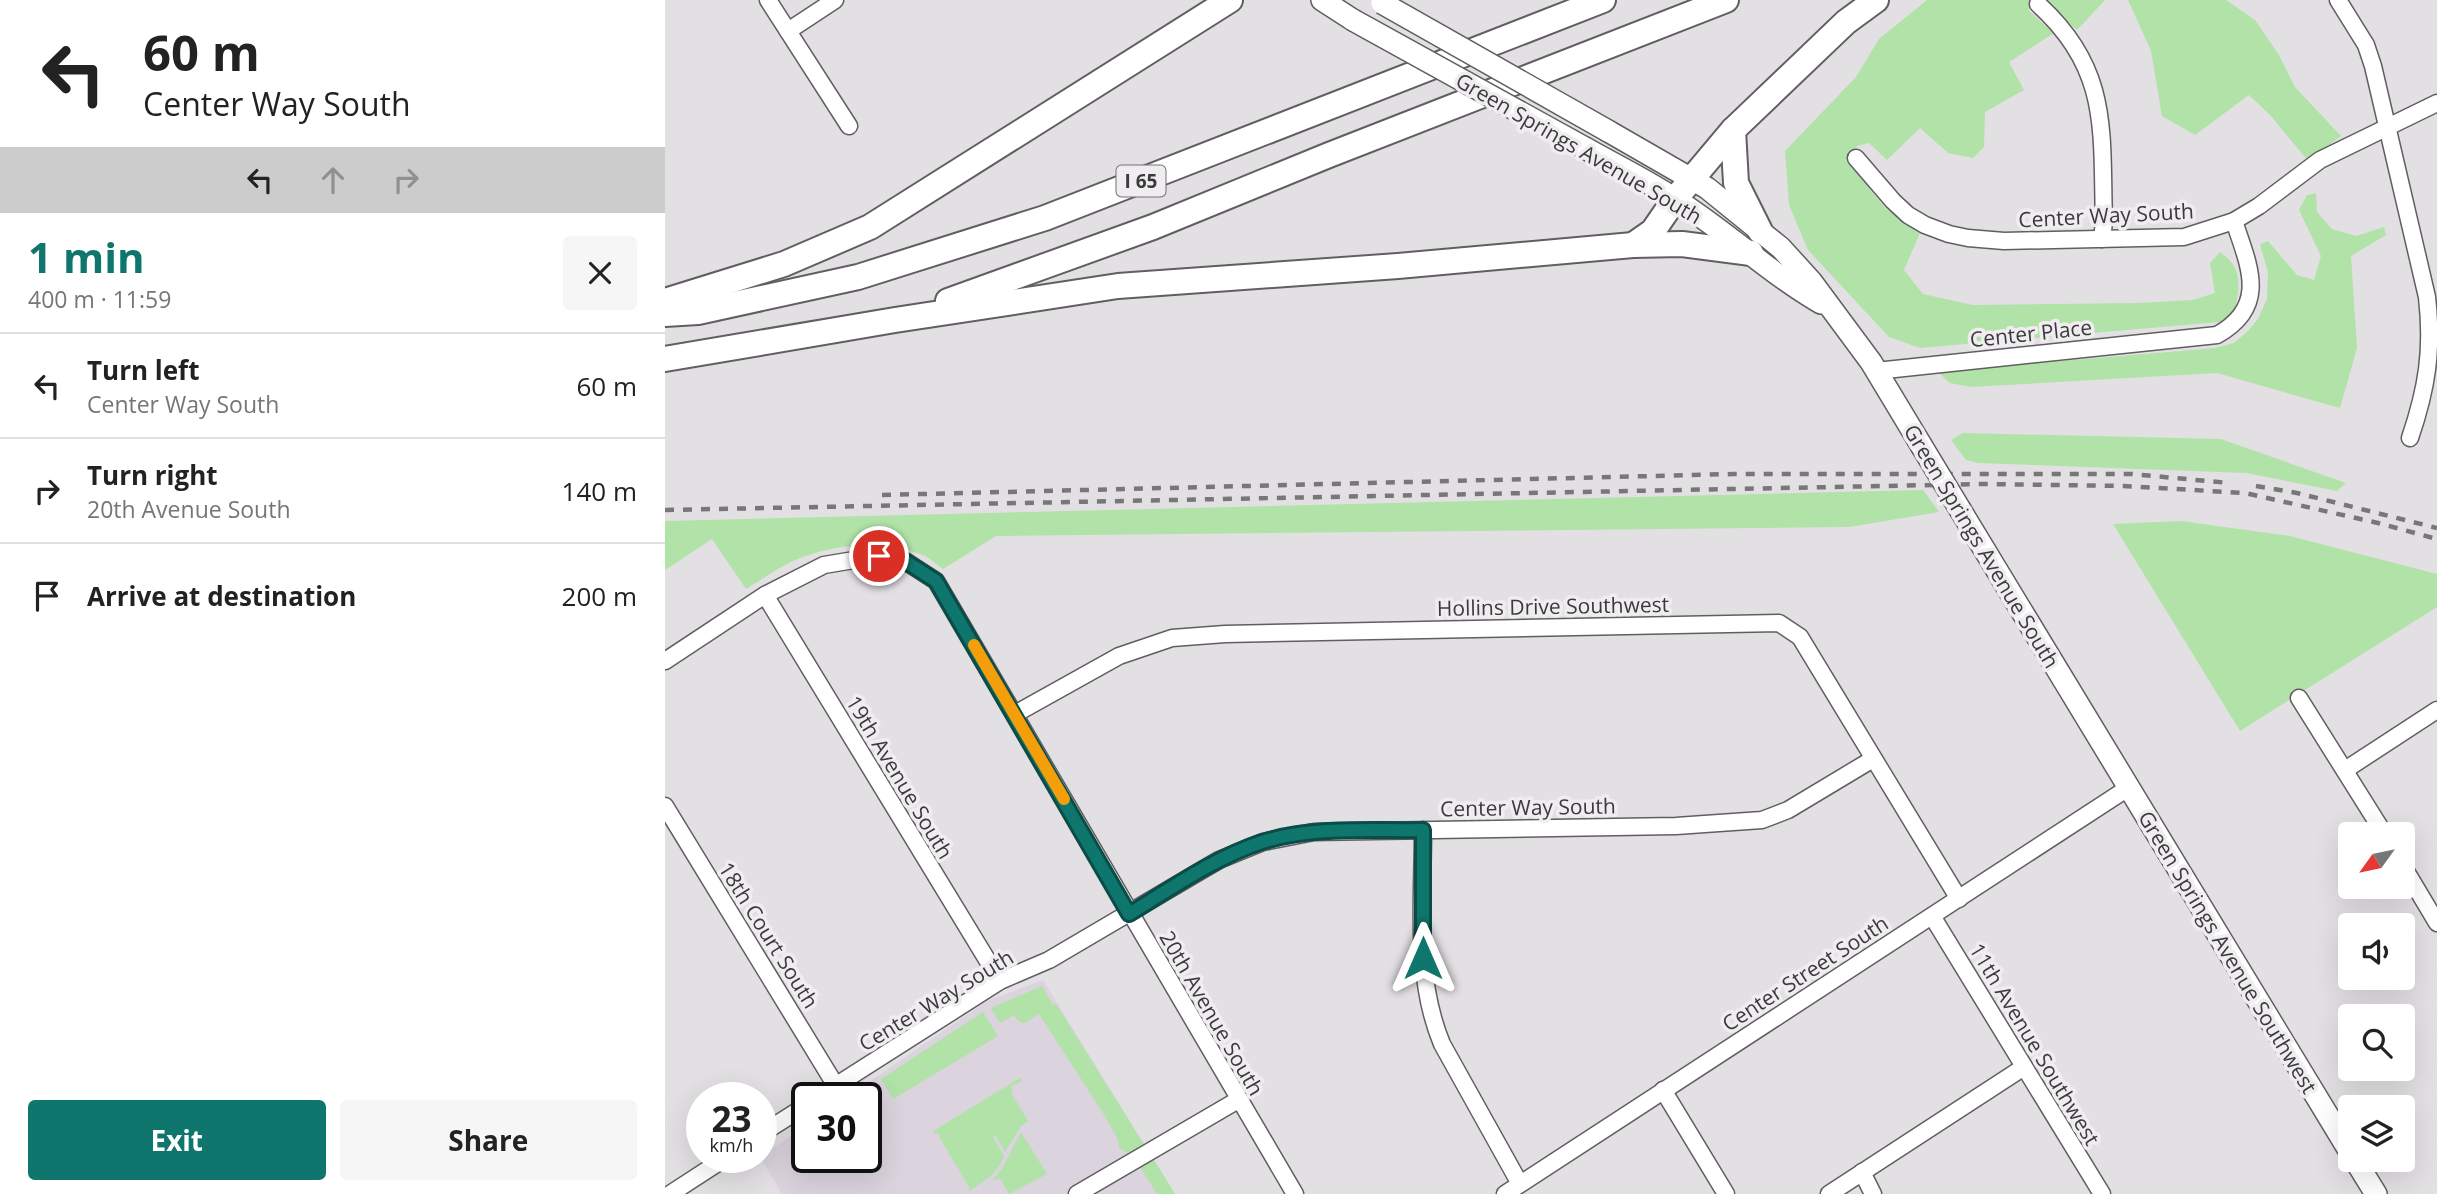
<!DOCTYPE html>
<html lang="en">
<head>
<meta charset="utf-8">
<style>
  body { margin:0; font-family:"Open Sans",sans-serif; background:#f6f6f6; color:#222; height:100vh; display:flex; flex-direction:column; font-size:26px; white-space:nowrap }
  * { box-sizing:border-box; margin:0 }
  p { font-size:23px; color:#767676 }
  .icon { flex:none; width:38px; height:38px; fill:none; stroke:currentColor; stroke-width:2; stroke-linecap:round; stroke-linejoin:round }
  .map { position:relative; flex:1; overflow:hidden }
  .panel { display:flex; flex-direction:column; background:#fff; width:665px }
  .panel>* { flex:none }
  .banner { background:#fff; color:#222; overflow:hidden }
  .needle { width:46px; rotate:237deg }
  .fabs { position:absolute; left:1673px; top:822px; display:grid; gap:14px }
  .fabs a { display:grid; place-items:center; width:77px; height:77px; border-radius:7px; background:#fff; box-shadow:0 7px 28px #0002; font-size:35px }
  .speed { position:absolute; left:21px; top:1082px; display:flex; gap:14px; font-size:35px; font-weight:700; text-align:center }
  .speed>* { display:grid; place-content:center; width:91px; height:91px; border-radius:50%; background:#fff; box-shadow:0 7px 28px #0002; line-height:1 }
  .speed small { font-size:18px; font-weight:400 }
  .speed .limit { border:4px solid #111; border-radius:10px; background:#fff; color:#111 }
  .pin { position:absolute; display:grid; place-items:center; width:60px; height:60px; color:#fff; margin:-30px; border:4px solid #fff; border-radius:50%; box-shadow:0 2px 7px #0007 }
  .me { position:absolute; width:77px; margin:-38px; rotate:0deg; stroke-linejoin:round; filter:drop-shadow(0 0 5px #0008) }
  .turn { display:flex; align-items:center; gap:24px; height:147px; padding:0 28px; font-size:32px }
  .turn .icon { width:91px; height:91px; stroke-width:2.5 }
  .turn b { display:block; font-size:49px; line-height:60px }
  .lanes { display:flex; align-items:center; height:66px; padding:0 28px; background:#0003; justify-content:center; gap:35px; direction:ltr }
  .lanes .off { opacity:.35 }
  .round { display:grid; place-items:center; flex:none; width:74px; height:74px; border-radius:7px; background:#f6f6f6 }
  .headline { display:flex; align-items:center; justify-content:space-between; height:119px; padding:0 28px }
  h1 { font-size:42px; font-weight:700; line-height:52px; color:#0f766e }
  .button { display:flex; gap:14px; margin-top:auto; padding:14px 28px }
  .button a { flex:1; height:80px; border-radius:7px; background:#0f766e; color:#fff; font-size:28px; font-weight:700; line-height:80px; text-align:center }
  .button a+a { background:#f6f6f6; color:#222 }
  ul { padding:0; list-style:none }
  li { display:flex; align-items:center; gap:21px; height:105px; padding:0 28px; border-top:2px solid #e0e0e0 }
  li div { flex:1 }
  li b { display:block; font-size:26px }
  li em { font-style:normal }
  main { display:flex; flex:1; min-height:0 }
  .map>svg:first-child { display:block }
</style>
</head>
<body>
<main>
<section class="panel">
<div class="banner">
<div class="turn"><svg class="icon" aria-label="left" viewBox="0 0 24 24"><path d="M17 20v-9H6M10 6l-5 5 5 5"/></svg><div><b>60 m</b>Center Way South</div></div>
<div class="lanes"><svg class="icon" aria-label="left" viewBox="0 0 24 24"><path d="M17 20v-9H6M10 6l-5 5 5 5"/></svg><svg class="icon off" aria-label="ahead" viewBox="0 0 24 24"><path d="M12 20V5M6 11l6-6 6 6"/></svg><svg class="icon off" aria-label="right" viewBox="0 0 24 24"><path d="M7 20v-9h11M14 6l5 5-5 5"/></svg></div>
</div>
<div class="headline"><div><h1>1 min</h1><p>400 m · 11:59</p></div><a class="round"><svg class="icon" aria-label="close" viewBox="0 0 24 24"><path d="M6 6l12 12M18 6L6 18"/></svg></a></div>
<ul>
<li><svg class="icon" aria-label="left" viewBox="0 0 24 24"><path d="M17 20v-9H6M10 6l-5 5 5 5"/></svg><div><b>Turn left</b><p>Center Way South</p></div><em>60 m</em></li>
<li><svg class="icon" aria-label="right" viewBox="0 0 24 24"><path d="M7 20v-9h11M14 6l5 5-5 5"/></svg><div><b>Turn right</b><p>20th Avenue South</p></div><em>140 m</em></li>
<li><svg class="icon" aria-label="arrive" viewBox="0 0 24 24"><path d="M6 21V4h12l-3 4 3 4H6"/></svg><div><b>Arrive at destination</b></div><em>200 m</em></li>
</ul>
<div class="button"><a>Exit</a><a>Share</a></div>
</section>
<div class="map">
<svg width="1772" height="1194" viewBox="0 0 1772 1194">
  <rect width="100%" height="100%" fill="#e3e0e4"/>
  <path fill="#dbd3dd" d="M378,980L510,1194H117L95,1157L142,1125V1157H201V1097H182L322,1001Z"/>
  <g fill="#b1e2a8">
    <path d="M1262,0H1440L1412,30L1377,0L1363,10L1389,33L1344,62L1359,90L1320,112L1319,147L1308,158L1283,153L1255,128L1222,160L1204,143L1192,146L1184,157L1206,191L1221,209L1256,231L1239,270L1258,294L1308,305L1472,303L1528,300L1550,293L1545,263L1555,252C1578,268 1575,285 1570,310L1555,322L1255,348L1224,337L1143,250L1124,205L1120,151L1191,77L1214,39Z"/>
    <path d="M1463,0H1561L1590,20L1614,55L1630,87L1676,136L1643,161L1606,116L1584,95L1530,135L1497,116L1486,51Z"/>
    <path d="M1651,193L1652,212L1667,229L1691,236L1719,227L1721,235L1686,256L1692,348L1675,408L1552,373L1306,387L1285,383L1276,375L1277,371L1550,348L1569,343L1583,331L1593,319L1602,299L1603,273L1595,244L1603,241L1632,275L1649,280L1656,256L1634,210L1642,195Z"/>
    <path d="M1298,433L1556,439L1681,483L1672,491L1581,473L1313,463L1301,460L1286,440Z"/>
    <path d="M1258,490L1274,512L1184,527L331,536L278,569C272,565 266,559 260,556C222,540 170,543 133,559C115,566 98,579 81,589L47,539L0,570V521Z"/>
    <path d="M1516,521L1625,536L1772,574V607L1575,731L1448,524Z"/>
    <path d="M377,986L388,1005L391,1004L480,1146L464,1153L454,1148L453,1140L438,1113L374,1014L360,1023L353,1021L349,1015L335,1023L326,1008Z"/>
    <path d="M318,1012L333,1036L228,1099L216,1079Z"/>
    <path d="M355,1078L357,1081L346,1087L348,1091L346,1093L363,1121L356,1126L340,1152L331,1136L328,1137L339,1156C332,1174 320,1181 304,1191V1187L275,1138L273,1132L270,1134L268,1131Z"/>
    <path d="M356,1132L382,1174L344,1194L335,1178L327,1181L338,1167Z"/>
    <path d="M486,1155L510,1194H492L472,1162Z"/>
  </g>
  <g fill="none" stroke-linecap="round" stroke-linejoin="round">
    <g stroke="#615e61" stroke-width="19">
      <g id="minor">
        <path d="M103,0L184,126"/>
        <path d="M1673,0L1701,45L1708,66L1762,297C1768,350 1762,388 1745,438"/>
        <path d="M1373,4C1446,70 1436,132 1439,222L1437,239"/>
        <path d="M123,31L170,0"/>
        <path d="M1191,158L1228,201L1243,215L1260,225L1284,234L1303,238L1339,241L1519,237L1569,221L1594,206L1655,160L1772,103"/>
        <path d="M1211,371L1552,335C1604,306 1584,266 1569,221"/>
        <path d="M100,595L335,981"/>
        <path d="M0,661L100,595L159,565L213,556L240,561L271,581L630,1194"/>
        <path d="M1634,698L1720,835"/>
        <path d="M350,714L454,656L507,638L560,634L1114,623L1135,637L1294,899"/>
        <path d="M1680,770L1772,710"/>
        <path d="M0,806L171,1086"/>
        <path d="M758,830C758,901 749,977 777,1044L855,1184"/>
        <path d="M1738,866L1772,923"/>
        <path d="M1267,916L1437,1194"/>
        <path d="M998,1090L1061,1194"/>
        <path d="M153,1097L335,981L384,960L554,860L598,842L649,832L1011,826L1097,820L1123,810L1208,759"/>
        <path d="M96,1134L142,1105"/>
        <path d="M1197,1172L1208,1194"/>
        <path d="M5,1194L62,1157"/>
        <path d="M412,1194L573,1100"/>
        <path d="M840,1194L1463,788"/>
        <path d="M1164,1194L1359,1067"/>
      </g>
    </g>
    <g stroke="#615e61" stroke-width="24">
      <g id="major">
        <path d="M657,0L688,20"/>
        <path d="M943,131L1042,188L1116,248L1146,281L1206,362L1256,445"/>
        <path d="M920,148C950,165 981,180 1010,199C1061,231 1104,273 1156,303"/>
        <path d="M1296,511L1685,1152"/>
        <path d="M1690,1160L1711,1194"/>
      </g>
    </g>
    <g stroke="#615e61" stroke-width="28">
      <g id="highway">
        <path d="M1068,130L1071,183L1095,231"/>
        <path d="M968,245L988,231L1010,199L1068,130L1181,22L1211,0"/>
        <path d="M0,301L119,264L205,227L565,0"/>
        <path d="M283,301L488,227L664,155L1061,0"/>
        <path d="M0,314L33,312L193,277L380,218L938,0"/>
        <path d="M0,359L230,320L453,286L733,266L968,245L1017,244L1086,253"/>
      </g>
    </g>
    <use href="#minor" stroke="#fff" stroke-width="16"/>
    <use href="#major" stroke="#fff" stroke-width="21"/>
    <use href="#highway" stroke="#fff" stroke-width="24"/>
    <g stroke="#787678" stroke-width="4.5" stroke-dasharray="9 9" stroke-linecap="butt">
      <path d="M1591,486L1632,493L1772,528"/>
      <path d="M217,495L1068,474H1467L1564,483"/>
      <path d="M0,510L1320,484L1458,486L1580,493L1713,523L1772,539"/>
    </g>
    <g stroke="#615e61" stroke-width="24" stroke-linecap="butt">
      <g id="major-bridge">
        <path d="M717,3L943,131"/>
        <path d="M688,20L920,148"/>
        <path d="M1256,445L1296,511"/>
      </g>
    </g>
    <use href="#major-bridge" stroke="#fff" stroke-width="21"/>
  </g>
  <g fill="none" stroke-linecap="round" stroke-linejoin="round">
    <g stroke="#0a4d48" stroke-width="18">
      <path id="route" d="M214,556L240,561L271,581L464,914C507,888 549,858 597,842C648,826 705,831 758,830V958"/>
    </g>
    <use href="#route" stroke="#0f766e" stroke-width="12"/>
    <path stroke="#f59e0b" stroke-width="12" d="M309,645L399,799"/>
  </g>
  <g text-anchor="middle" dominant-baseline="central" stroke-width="7" stroke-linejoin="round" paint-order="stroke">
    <rect fill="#f0edf1" stroke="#727072" stroke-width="2" x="451.5" y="165.5" width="49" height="31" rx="5"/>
    <g font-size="19" font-weight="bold" fill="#3c3b3c">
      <text x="476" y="181">I 65</text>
    </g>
    <g font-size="21" fill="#3c3b3c" stroke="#f0edf1">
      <text transform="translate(914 148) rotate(30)">Green Springs Avenue South</text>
      <text transform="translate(1441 215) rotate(-3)">Center Way South</text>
      <text transform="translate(1366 333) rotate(-6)">Center Place</text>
      <text transform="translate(1317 546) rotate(59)">Green Springs Avenue South</text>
      <text transform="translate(888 606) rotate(-1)">Hollins Drive Southwest</text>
      <text transform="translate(235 777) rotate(59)">19th Avenue South</text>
      <text transform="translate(863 807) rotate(-1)">Center Way South</text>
      <text transform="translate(104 935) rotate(58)">18th Court South</text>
      <text transform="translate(1563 952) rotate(59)">Green Springs Avenue Southwest</text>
      <text transform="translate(1140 973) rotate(-33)">Center Street South</text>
      <text transform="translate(271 1000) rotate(-31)">Center Way South</text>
      <text transform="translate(547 1013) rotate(60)">20th Avenue South</text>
      <text transform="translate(1370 1044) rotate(59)">11th Avenue Southwest</text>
    </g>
  </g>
</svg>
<div class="fabs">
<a><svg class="needle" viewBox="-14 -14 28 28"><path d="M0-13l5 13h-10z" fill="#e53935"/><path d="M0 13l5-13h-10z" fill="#767676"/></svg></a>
<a><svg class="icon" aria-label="sound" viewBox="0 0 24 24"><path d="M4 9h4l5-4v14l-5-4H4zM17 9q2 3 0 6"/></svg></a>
<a><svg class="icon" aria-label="search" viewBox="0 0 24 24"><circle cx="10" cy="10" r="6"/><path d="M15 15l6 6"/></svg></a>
<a><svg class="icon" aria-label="layers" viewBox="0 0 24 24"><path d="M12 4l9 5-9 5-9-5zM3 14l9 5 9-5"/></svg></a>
</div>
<div class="speed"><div>23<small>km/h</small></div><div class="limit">30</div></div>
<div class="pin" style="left:214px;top:556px;background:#d93025"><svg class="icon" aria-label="arrive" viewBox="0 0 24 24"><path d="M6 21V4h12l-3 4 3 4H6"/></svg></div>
<svg class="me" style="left:758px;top:958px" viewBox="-20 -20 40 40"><path d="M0-17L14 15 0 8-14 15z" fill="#0f766e" stroke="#fff" stroke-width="4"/></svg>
</div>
</main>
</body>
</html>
